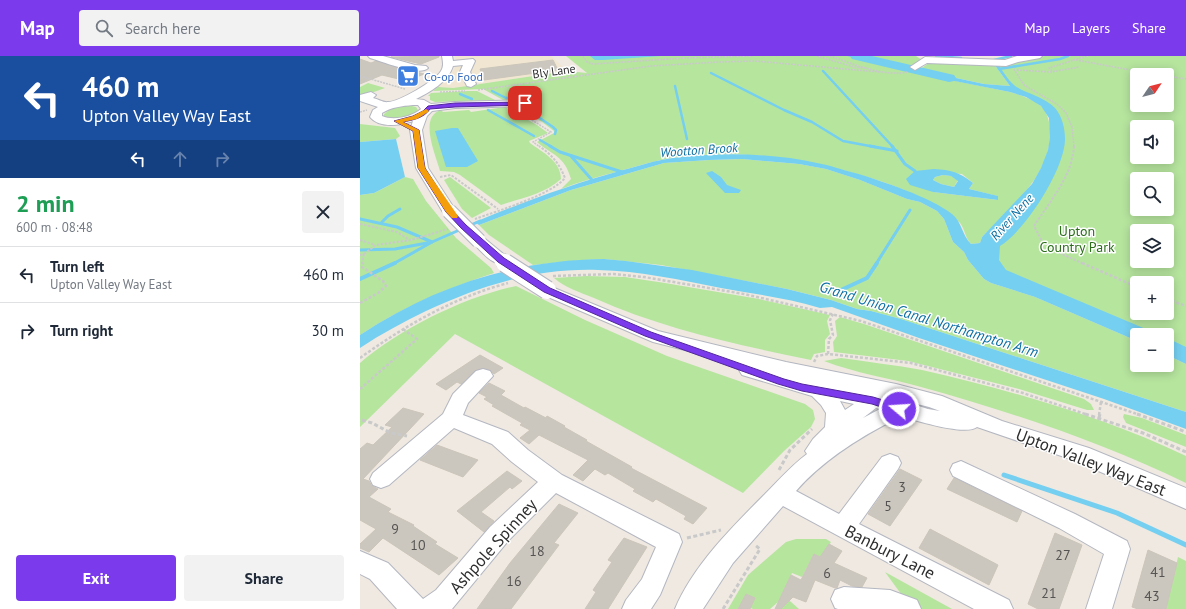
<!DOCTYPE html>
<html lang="en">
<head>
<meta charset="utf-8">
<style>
  body { margin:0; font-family:"PT Sans",sans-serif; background:#f2f2f3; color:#1f2937; height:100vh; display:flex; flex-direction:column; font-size:15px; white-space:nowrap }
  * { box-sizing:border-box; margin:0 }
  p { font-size:13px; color:#747a83 }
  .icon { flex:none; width:22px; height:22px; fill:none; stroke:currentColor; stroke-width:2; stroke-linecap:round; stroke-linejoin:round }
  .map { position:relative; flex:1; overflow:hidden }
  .side { display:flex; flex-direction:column; background:#fff; width:360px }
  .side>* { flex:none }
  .top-card { background:#1a4fa0; color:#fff; overflow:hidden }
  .needle { width:26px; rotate:55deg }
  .fabs { position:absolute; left:770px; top:12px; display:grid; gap:8px }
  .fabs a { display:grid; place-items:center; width:44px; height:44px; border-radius:4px; background:#fff; box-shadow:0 2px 10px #0003; font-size:20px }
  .pin { position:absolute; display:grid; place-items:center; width:34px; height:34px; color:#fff; margin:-17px; border-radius:8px; box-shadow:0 2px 6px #0006 }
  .me { position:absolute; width:44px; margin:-22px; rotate:288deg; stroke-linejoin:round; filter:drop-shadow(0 0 3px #0008) }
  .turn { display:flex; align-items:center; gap:14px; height:84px; padding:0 16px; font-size:18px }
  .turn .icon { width:52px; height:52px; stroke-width:2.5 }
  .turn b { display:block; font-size:28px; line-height:34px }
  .lanes { display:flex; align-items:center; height:38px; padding:0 16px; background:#0003; justify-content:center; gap:20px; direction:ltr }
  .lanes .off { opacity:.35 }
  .round { display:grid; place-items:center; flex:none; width:42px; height:42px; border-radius:4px; background:#f2f2f3 }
  .overview { display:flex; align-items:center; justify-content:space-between; height:68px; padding:0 16px }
  h1 { font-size:24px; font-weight:600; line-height:30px; color:#1e9e55 }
  .button { display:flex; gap:8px; margin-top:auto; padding:8px 16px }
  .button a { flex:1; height:46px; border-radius:4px; background:#7c3aed; color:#fff; font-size:16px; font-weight:600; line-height:46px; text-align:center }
  .button a+a { background:#f2f2f3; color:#1f2937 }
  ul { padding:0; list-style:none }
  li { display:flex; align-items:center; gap:12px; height:56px; padding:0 16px; border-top:1px solid #e0e1e3 }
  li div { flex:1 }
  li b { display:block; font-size:15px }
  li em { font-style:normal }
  header { display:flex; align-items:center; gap:24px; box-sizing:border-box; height:56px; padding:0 20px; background:#7c3aed; color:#fff }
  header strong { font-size:19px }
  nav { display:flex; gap:22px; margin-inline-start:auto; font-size:14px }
  .search { width:280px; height:36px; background:#f2f2f3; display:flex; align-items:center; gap:10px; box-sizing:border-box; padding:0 14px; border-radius:4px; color:#747a83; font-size:15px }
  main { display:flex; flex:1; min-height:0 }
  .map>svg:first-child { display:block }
</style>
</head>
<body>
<header>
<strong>Map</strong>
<div class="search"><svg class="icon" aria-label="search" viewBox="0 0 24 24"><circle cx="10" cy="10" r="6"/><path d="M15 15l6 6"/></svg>Search here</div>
<nav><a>Map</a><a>Layers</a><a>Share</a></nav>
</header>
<main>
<section class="side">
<div class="top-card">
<div class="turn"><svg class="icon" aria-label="left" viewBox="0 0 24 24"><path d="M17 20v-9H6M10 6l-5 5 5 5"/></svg><div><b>460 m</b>Upton Valley Way East</div></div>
<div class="lanes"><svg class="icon" aria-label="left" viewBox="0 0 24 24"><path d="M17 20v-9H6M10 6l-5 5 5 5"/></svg><svg class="icon off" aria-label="ahead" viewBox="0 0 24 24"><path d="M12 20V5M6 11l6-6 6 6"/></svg><svg class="icon off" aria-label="right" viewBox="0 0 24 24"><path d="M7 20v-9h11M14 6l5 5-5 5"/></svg></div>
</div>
<div class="overview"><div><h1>2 min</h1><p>600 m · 08:48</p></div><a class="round"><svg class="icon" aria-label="close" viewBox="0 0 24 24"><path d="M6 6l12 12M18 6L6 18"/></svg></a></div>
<ul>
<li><svg class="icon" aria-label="left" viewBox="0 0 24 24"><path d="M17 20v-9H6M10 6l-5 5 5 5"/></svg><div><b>Turn left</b><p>Upton Valley Way East</p></div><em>460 m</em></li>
<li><svg class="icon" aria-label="right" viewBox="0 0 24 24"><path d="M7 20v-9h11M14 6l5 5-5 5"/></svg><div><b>Turn right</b></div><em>30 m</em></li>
</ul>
<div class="button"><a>Exit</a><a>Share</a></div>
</section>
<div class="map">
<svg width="826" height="553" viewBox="0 0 826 553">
  <rect width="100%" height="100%" fill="#efe9e1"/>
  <path fill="#f0e6d1" d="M95,0H191L207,15L107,30L93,32L78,31L91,18L96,10Z"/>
  <g fill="#b6e59e" fill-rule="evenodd">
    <path d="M206,0H556L562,4C557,9 550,9 546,15L650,36C660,39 672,43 681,50C687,56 689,64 690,72C693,119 650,151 622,181L620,187L611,188C605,182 605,173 600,167C581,148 548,135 523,126C455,103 383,92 311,102C293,105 274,111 256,116C237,121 219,126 201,133L211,123C204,99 193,100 177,86L194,77V75L182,66L154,50H166L169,44H143L123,33L73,35L78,31L93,32L107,30L207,15L227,17ZM555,115L602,118L613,127L609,133L637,140L638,144L573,136Z"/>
    <path d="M677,0H826V298L807,289V279H783L637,216L623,194L671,142L698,80L682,46L656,33L644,21L635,7ZM777,19H807V49H777ZM777,71H807V101H777ZM777,123H807V153H777ZM777,175H807V205H777ZM777,227H807V257H777Z"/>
    <path d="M570,6L634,8L650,30L624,28L559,14Z"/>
    <path d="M8,27L25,32L0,41V31Z"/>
    <path d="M107,35H117L135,44L75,46L70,44V40H68L71,37Z"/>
    <path d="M48,49L56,51L58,54C51,62 34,65 24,60V58L32,52Z"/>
    <path d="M145,51L177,69L188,77L169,85L170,87C182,96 201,105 201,123C185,138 161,142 141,149L100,119L94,116L80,115C76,99 58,61 81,54L83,56L109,54L111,56Z"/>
    <path d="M0,68L35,72L40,80L36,83L0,86Z"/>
    <path d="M382,103L439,108L466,113L500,124L547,143L560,146L577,155L584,163L593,186L604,196L608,204L624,223L631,227L675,241L777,285V309H807V299L826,308V356L541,263L511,255L497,253L471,244L427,233L301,209L244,203L224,204L173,209L129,179L119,169L211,134L304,107L349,104Z"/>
    <path d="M583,119L591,120L598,124L594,131L581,128L573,124L575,121Z"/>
    <path d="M45,121L53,123L66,145L96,182L131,212L134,217C86,233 42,251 0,279V139L14,137Z"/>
    <path d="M90,121L131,152L112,162L102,153L84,124Z"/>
    <path d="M226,220L265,221L305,227L399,243L470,259L467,265L470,278L465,284V296L454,298L451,304C378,289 303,273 234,242C221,237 204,231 194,222Z"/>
    <path d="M156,230L225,264L307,300L445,348L453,354L455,363L451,371L424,395L383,437L95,278L0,371V307C40,273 104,241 156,230Z"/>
    <path d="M480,261L504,268L724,343L731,348L734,354H727L659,333L548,305L474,296L473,286L477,280L475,265Z"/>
    <path d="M481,302C508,306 535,309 562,314C650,334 744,361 826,400V427C742,386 651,356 561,331C529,322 495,317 464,305Z"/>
    <path d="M764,358L782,362L826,379V391L766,367L763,361Z"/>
    <path d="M436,483H466L471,486L460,501L454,498L442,521L432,517L423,536L422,538L439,553H421L423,551L418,546L410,553H393L390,552L395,542L386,538L378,553H368L388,519L426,486Z"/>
    <path d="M818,501L826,505V553H806Z"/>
    <path d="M525,516L592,553H556L544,542Z"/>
  </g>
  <g fill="#75cff0" fill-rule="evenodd">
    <path d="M230,0H301L243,4H235Z"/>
    <path d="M487,0H501L549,10L545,14Z"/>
    <path d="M634,8H638C644,17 650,28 660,33C672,39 685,42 695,52C702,60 705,72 705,83C705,113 665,175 640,190L639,204L646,214L800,279H777V285L675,241L631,227L624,223L608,204L604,196L593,186L584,163L577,155L560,146L547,143L500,124L466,113L439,108L382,103L349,104L304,107L211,134L119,169L115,166C163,146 212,128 263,114C279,110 296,104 313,102C359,96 411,97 457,107C470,109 482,114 495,117C522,125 570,141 592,158C602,166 602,179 611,188L620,187L622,181L672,128L681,112L688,94L690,81L689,62L681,50L666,41L650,36L554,17L559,14L624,28L650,30Z"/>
    <path d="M92,72H98L118,105L107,111H86L75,75Z"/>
    <path d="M36,83L45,121L14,137L0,139V86Z"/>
    <path d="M574,113C591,114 599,116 613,127L609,133L638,140V144L573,136L550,129L546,123L555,115ZM583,119L591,120L598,125L594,131L581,128L573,124L575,121Z"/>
    <path d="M352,115L361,121L367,129L381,134L379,137H365L346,117Z"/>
    <path d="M244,203L266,205L332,214L427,233L471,244L497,253L511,255L541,263L826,356V373L744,343L559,282L472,251L460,252C428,242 394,238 361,232C321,224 280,215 238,214C176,212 122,229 66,255C43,266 21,278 0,292V279C74,230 155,204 244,203Z"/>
    <path d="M807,282L826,291V308L807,299Z"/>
  </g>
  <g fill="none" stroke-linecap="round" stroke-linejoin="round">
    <g stroke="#75cff0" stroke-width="2.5">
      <path d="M576,0L601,2"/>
      <path d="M634,4L651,0"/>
      <path d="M639,13L700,3L708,0"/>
      <path d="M463,15L533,91"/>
      <path d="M351,17L424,54L452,66L483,85L515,91"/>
      <path d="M315,30L327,83"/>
      <path d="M132,35L146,42H167L176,44L173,50L168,54L193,71L196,74L195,78"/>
      <path d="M100,38L112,43"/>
      <path d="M128,54L174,80"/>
      <path d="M180,84L192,91"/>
    </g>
    <g stroke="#75cff0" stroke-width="3">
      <path d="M190,90L200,96L262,116"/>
      <path d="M510,90L537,95"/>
      <path d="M532,90L545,108L555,115"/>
      <path d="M211,100L232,124"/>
      <path d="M0,163L37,171L72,186"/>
      <path d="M22,166L28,160L40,153"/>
      <path d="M0,194L35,193L67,187"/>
      <path d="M33,208L72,186L120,165"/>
      <path d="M516,208L550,154"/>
    </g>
    <g stroke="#75cff0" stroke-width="4">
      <path d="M0,223L35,207"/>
      <path d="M481,234L507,222L517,207"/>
    </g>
    <path stroke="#75cff0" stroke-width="5" d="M644,419L757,457L826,489"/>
    <path fill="#75cff0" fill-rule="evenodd" d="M490,0H512L594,19L596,22L594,25L589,26L492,3Z"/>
  </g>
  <g fill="#cbc7bf" stroke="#cbc5ba">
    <path d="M79,0V1L61,8L31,1Z"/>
    <path d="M0,3L11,7L16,5L64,18L47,25L22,19L0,28Z"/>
    <path d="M193,4L198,14L124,24L120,13Z"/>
    <path d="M120,299L143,312L134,318L130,314L123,312L116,314L101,328L97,326L86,334L76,328Z"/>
    <path d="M129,327L145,335L141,339L164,352L165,351L186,362L187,360L205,370L204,371L227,384L226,385L272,411L271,412L347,452L333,468L324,463L326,460L296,443L293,446L273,435L275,433L248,417L245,419L235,413L223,425L213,419L228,404L179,379L169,388L160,382L170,374L160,369L162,367L132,350L134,349L124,343L127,341L119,337Z"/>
    <path d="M43,352L64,358L3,423L9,425L12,430L18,433L9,441L31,453L28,456L54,469L53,470L77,486L75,488L98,502L79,519L23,482L9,496L0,492V488L16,473L0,464V393L7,387L13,389L32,371L25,369Z"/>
    <path d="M77,389L118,404L103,421L60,404Z"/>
    <path d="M540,413L562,424L530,470L508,458Z"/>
    <path d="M147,415L162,425L152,433L150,431L121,456L134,465L124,476L97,455Z"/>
    <path d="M594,422L662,455L657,466L587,433Z"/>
    <path d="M199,448L218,457L194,487L199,489L151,553H117L150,507Z"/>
    <path d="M570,473L638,509L629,529L559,492Z"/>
    <path d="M695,477L722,489L699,553H678L668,548Z"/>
    <path d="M264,482L287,491L248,553H225L236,536L233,534L252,506L248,504Z"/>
    <path d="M469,488L482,495L474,507L507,522L502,531L492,530L480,524L477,532H475L455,524L446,546L433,541L421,553H415L431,519L441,524L454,498L460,501Z"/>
    <path d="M788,494L817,507L806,553H778L772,551Z"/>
    <path d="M386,538L395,542L390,553H378Z"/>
  </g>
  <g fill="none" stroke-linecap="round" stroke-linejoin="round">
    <g stroke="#b4b7c1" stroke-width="2">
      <g id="minor">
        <path d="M8,0H23L55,9L66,10L68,12C60,21 21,5 10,2Z"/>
        <path d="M82,0H92L93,5L113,3L115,5L110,16L116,28L111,31L107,30L100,16L103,9L93,10C88,26 70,36 56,43L64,44L71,48L95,46L165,44L170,47L165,50L95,52L72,55L67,60L62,74L68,112L96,155L94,158L89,159L84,158L56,112L50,74L53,65C41,69 20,73 10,61L13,54L18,51L0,45V39L11,36L16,39L13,42C18,43 24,47 28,46C39,46 75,25 81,15C84,10 83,6 82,0ZM53,49H58L61,53C52,61 33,65 22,60V57C32,51 42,50 53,49Z"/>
        <path d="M657,0H682L680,2L658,6L646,10L567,7L555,14L550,11L565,1L645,4Z"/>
        <path d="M119,180L124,182L147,201L149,204L147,207C133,211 123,197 114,188L111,185L114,182Z"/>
        <path d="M187,229L298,275L426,306L536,328L582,340L642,365L729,392L826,432V453L713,404L617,371C606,380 556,365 542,360C503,379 464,403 436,435L479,458L522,401L530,398L538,401L541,407L538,413L499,468L649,544L653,553H614L423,450L373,507L343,553H315C333,510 372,471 405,438C419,424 431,410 447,398L445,395L453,383L465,371L466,357L461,349L452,340L382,319L379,314L384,309L293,286L181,238L179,234L181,230ZM530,341L569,351L580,355L568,353ZM480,345L494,348L485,354ZM516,352L520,353L503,362Z"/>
        <path d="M123,313L130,315L133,320L108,347L103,359L148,376L168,394L202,419L319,478L322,486L300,539L291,553H262L266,544L282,523L296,491L196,437L148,485L92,553H37L10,523L0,518V495L28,507L63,543L76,534L130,471L178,426L152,406L132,388L94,372L29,429L21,432L13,429L10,423L13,417L83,358L93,338L116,315Z"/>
        <path d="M601,405L715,458L767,485L770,493L752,553H726L744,498L699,472L593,420L590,414L593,408Z"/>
        <path d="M484,531L530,534L557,544L561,553H478L475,552L471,543L475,534Z"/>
      </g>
    </g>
    <g stroke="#c9c9c9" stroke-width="1.5" stroke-dasharray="2 1" stroke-linecap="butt">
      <path d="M223,0L227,6L233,8L325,2L393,0"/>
      <path d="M457,0L494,11L507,12"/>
      <path d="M470,0C494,8 522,21 548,16"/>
      <path d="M716,4L798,19"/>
      <path d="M654,13L664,29L697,48L706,57L712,71L714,91"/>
      <path d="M657,14L691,16L719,11"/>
      <path d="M692,15L689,12L727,0"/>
      <path d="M0,20L45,33"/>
      <path d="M807,20L826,23"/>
      <path d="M118,34L291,10L360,6L395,5L519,16"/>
      <path d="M80,36L105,35"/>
      <path d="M0,56L7,54"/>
      <path d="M159,56L191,76L173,86L180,91"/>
    </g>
    <g stroke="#c9c9c9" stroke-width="2" stroke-dasharray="2.5 1.5" stroke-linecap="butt">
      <path d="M714,90C712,121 690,145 674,170L682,185L704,199L724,208"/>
      <path d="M80,121L91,119L138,153"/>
      <path d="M115,163C137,155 191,139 205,122C199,107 192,99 179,90"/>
      <path d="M0,168L37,176L50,184"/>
      <path d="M0,184L15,189"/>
      <path d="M4,198L16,189L51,184L88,173"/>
      <path d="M0,199L4,198L2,208"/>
    </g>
    <g stroke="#c9c9c9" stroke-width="2.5" stroke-dasharray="3 2" stroke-linecap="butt">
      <path d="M722,207L777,231"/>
      <path d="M193,220L254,218L284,221L384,238L501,265L780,359"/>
      <path d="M807,243L826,250"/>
      <path d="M0,247L18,237L26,230L23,225L2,211L3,207"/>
      <path d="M468,298L469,283L473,279L470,264L473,258"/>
      <path d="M0,302C46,269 93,242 148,227"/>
      <path d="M454,306L457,300L468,298L551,307L663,337L728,359"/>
      <path d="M0,333L57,283L43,273"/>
      <path d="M739,359L741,346"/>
    </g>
    <g stroke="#c9c9c9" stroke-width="3" stroke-dasharray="4 2.5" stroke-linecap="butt">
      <path d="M725,358L783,377L826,396"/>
      <path d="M777,358L826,376"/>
      <path d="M739,362L740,358"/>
      <path d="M2,364L12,367L31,377L47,380"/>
      <path d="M419,414L430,394L452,373"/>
      <path d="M327,482L361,474"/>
      <path d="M363,553L400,493L395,489"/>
    </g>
    <use href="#minor" fill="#fff" fill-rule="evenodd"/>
    <g stroke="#b4b7c1" stroke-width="16" stroke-linecap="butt">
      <g id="minor-bridge-far1">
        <path d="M89,155L119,185"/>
        <path d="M141,204L147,208"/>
      </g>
    </g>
    <g stroke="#b4b7c1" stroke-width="20" stroke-linecap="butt">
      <path id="minor-bridge" d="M145,207L187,234"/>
    </g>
    <use href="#minor-bridge-far1" stroke="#fff" stroke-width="14"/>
    <use href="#minor-bridge" stroke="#fff" stroke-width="18"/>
  </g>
  <path fill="#7c3aed" stroke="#51269a" d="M167,46V48L165,49L95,51L70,53C64,62 53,64 43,66L59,74L65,112L92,154L106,169L144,202L190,232L291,276L424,323L442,328L513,341L543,350L544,353L543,356L539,357L512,348L442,335L418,328L285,280L184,236L138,206L101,172L86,156L58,112L53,75L34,65L53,60L63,55L68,50L95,47Z"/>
  <path fill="#f59e0b" d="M66,53L69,55L68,56L57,63L43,66L59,74L65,112L98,160L97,162H92L86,156L58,112L53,75L34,65L53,60Z"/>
  <defs>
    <g id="supermarket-square" transform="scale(1.15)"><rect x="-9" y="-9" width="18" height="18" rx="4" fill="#3f7fe0" stroke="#fff"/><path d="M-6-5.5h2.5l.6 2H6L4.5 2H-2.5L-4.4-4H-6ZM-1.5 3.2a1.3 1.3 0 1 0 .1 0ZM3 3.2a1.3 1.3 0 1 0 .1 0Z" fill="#fff"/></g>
  </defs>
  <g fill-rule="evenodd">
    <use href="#supermarket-square" x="48" y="20"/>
  </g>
  <g text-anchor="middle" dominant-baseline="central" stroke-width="3" stroke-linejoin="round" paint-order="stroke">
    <g font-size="12" fill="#2e2e2e" stroke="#fff">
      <text transform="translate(194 15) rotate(-8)">Bly Lane</text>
    </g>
    <g font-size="12" fill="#366cbe" stroke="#fff" text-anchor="start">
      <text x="64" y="20">Co-op Food</text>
    </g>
    <g font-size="13" font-style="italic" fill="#0d6fa3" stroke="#fff">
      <text transform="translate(339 94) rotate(-4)">Wootton Brook</text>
      <text transform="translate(652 161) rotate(-48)">River Nene</text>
    </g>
    <g font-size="14" fill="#2c6e1b" stroke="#fff">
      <text x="717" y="175">Upton<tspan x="717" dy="16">Country Park</tspan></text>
    </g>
    <g font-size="14" fill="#555452">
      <text x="542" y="431">3</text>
      <text x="528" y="450">5</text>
      <text x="35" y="473">9</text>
      <text x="58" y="489">10</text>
      <text x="177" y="495">18</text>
      <text x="703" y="499">27</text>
      <text x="798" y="516">41</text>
      <text x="467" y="517">6</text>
      <text x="154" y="525">16</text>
      <text x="689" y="537">21</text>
      <text x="792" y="540">43</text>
    </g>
    <g font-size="15" font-style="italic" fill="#0d6fa3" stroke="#fff">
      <text transform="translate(569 263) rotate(17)">Grand Union Canal Northampton Arm</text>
    </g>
    <g font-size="17" fill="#2e2e2e" stroke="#fff">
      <text transform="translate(731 406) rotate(21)">Upton Valley Way East</text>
      <text transform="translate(133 490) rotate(-48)">Ashpole Spinney</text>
      <text transform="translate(530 496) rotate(27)">Banbury Lane</text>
    </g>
  </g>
</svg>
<div class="fabs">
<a><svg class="needle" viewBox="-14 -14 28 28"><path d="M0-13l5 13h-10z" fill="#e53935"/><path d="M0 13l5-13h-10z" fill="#747a83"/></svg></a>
<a><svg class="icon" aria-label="sound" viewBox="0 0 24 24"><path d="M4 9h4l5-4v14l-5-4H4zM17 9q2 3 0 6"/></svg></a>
<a><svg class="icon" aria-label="search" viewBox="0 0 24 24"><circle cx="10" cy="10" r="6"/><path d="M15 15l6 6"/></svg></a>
<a><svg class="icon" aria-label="layers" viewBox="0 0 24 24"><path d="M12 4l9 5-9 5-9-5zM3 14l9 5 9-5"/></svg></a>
<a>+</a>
<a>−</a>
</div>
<div class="pin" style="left:165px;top:47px;background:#d93025"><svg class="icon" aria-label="arrive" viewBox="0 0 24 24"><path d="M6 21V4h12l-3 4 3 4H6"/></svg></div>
<svg class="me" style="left:539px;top:353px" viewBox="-20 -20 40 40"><circle r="17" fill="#7c3aed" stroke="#fff" stroke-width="3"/><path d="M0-11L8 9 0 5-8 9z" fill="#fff"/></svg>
</div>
</main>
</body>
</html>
